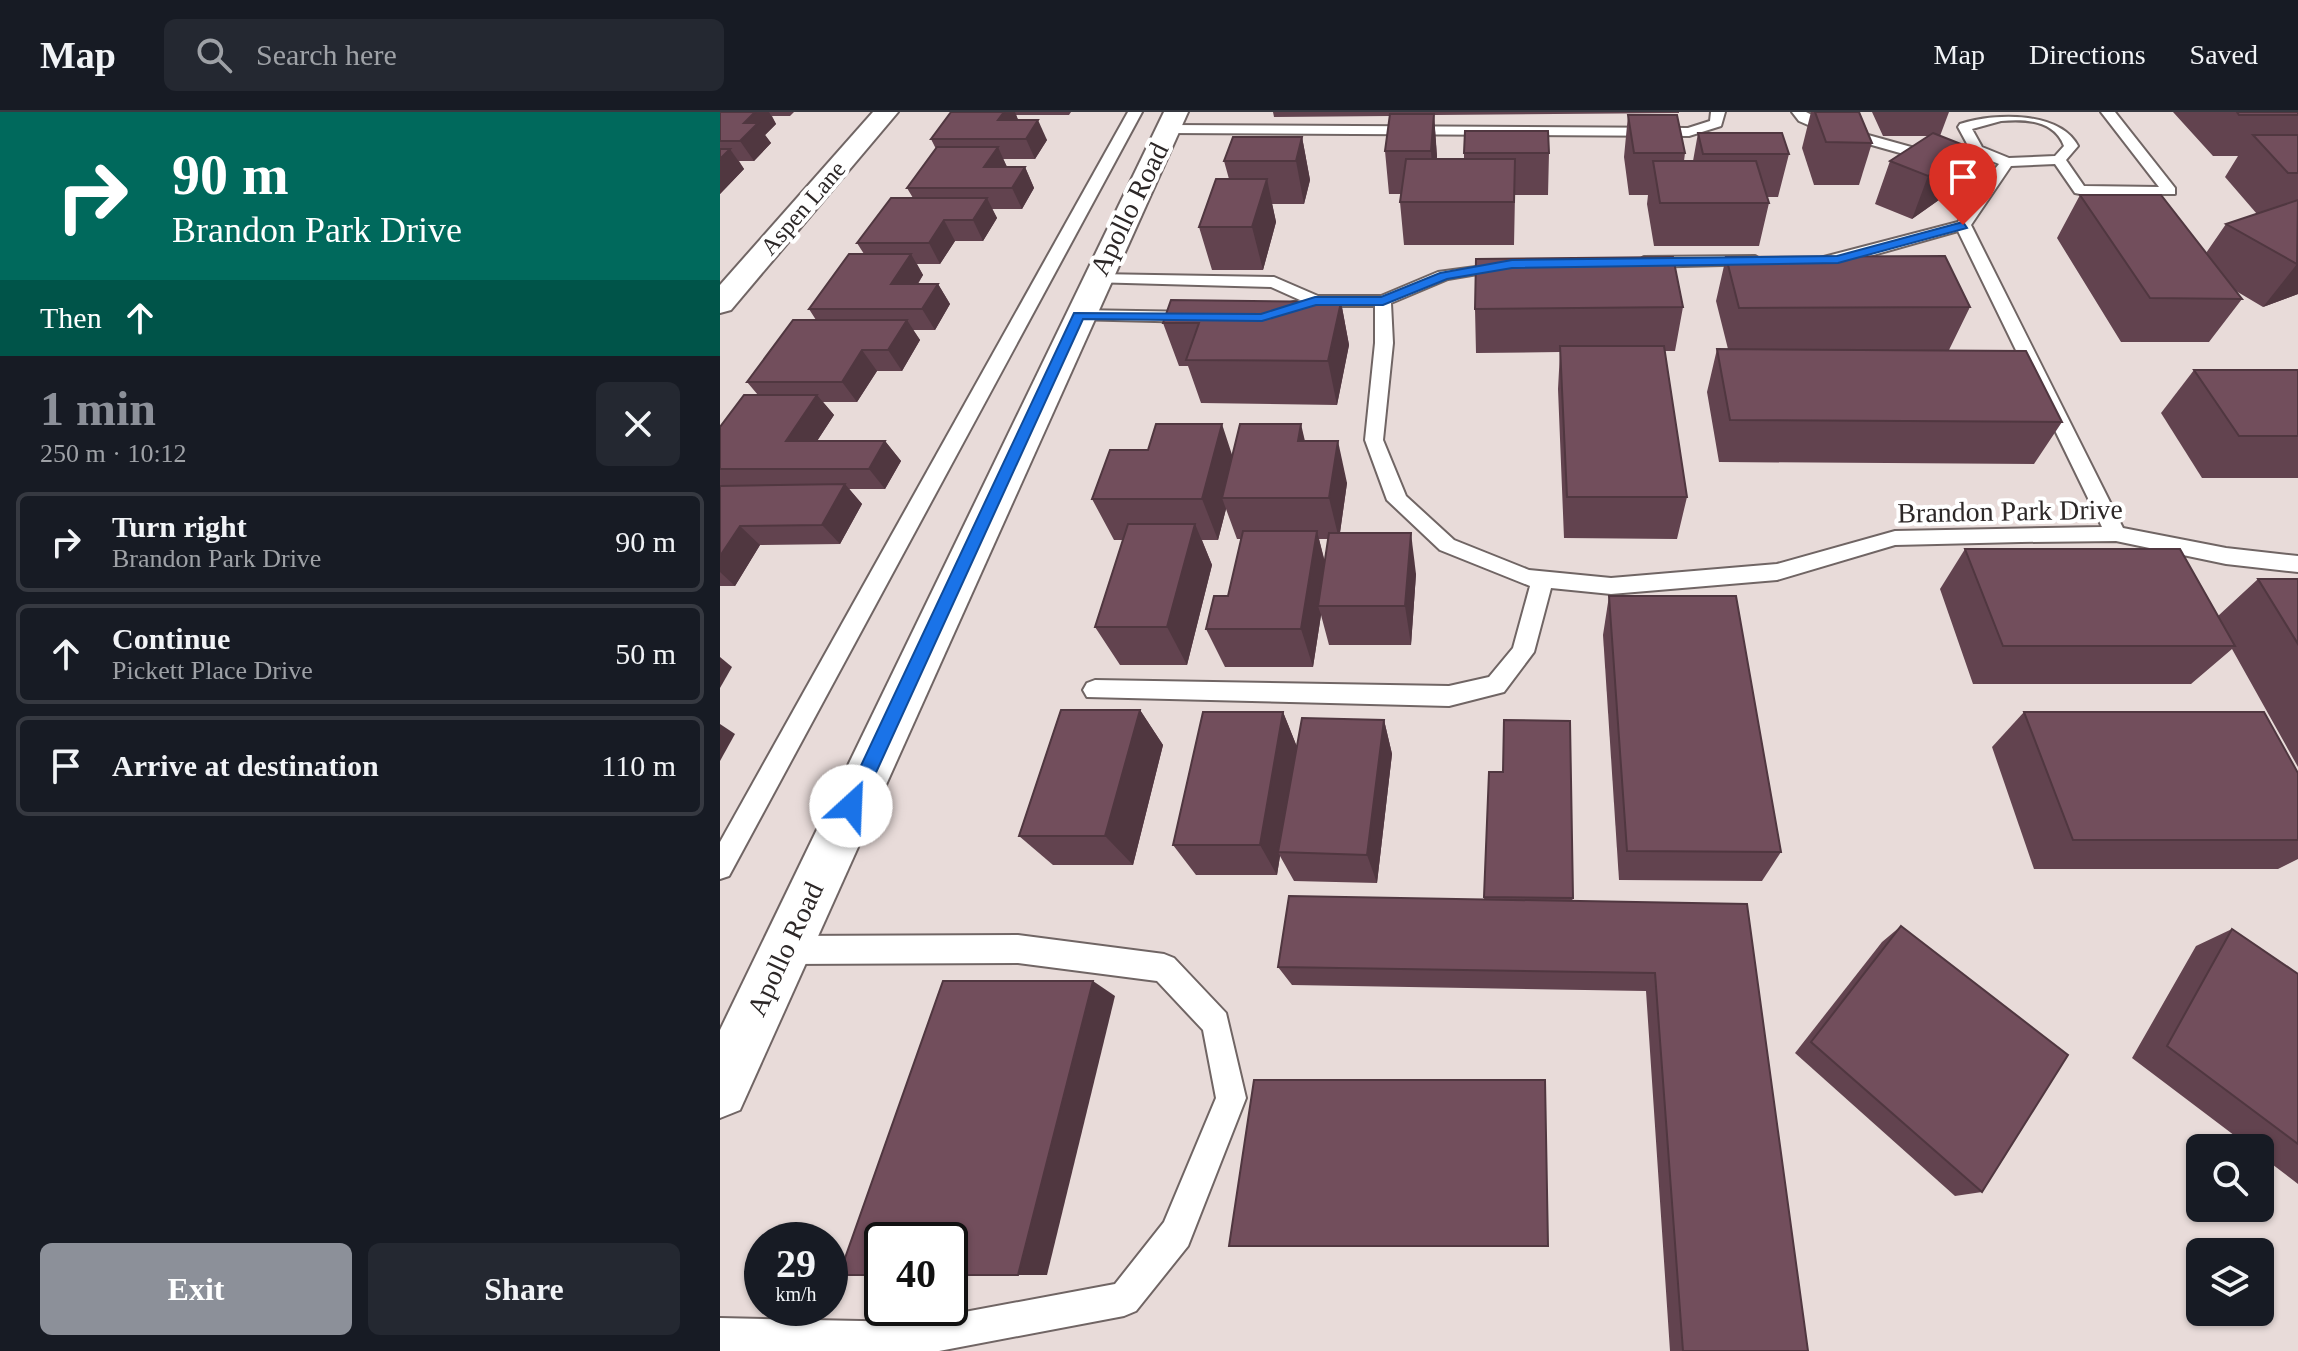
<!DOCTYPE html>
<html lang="en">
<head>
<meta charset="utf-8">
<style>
  body { margin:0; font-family:"Times New Roman",serif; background:#242831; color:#f1f3f6; height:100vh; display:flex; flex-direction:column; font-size:30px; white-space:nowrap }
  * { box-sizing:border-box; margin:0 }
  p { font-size:26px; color:#9ea1a6 }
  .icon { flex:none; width:44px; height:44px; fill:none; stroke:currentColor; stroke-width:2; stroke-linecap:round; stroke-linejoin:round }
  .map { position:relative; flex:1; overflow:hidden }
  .drawer { display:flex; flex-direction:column; background:#171b24; width:720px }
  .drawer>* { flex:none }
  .banner { background:#00695c; color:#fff; overflow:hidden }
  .fabs { position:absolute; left:1466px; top:1022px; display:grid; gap:16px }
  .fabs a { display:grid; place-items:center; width:88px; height:88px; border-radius:12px; background:#171b24; box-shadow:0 2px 6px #0004; font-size:40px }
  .speed { position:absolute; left:24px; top:1110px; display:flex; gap:16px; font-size:40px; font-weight:700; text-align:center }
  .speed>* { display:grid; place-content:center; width:104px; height:104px; border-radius:50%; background:#171b24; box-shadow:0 2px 6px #0004; line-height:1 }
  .speed small { font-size:20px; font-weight:400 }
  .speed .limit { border:4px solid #111; border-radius:12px; background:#fff; color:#111 }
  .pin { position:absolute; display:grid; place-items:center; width:68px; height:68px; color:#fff; margin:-82px -34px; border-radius:50% 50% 50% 0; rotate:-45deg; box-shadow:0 0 8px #0007 }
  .pin .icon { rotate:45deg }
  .me { position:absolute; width:88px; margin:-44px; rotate:25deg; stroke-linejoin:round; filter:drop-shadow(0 0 6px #0008) }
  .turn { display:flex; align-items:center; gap:28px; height:168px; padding:0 40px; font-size:36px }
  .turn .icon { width:104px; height:104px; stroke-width:2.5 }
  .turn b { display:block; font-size:56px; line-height:68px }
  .then { display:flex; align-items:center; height:76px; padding:0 40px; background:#0003; gap:16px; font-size:30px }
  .round { display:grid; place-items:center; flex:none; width:84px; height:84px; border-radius:12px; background:#242831 }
  .summary { display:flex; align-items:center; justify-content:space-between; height:136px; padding:0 40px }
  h1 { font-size:48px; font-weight:700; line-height:60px; color:#8c9099 }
  .action { display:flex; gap:16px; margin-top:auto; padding:16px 40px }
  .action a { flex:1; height:92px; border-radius:12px; background:#8c9099; color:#fff; font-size:32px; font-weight:700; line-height:92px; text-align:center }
  .action a+a { background:#242831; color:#f1f3f6 }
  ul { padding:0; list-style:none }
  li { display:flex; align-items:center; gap:24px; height:100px; margin:0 16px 12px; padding:0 24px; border:4px solid #363941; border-radius:12px }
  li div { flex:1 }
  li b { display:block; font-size:30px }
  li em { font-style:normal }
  header { display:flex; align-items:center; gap:48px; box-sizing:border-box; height:112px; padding:0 40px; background:#171b24; border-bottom:2px solid #363941 }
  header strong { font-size:38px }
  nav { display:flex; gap:44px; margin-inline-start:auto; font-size:28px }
  .search { width:560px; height:72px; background:#242831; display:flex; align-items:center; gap:20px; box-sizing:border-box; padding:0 28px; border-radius:12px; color:#9ea1a6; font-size:30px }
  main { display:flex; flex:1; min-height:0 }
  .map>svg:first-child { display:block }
</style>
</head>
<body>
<header>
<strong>Map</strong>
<div class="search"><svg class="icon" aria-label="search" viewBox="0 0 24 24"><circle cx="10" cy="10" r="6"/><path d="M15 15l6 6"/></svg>Search here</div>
<nav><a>Map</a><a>Directions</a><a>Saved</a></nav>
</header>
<main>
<section class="drawer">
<div class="banner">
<div class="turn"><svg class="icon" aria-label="right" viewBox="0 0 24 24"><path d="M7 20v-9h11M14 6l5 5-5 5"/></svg><div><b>90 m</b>Brandon Park Drive</div></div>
<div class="then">Then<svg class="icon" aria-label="ahead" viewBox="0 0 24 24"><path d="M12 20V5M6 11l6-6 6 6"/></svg></div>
</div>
<div class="summary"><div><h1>1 min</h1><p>250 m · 10:12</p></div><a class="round"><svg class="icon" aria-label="close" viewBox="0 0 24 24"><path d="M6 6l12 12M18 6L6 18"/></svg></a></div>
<ul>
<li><svg class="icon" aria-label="right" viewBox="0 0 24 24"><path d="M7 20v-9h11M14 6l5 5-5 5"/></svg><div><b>Turn right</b><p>Brandon Park Drive</p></div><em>90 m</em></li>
<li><svg class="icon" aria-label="ahead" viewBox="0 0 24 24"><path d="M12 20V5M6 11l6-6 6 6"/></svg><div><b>Continue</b><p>Pickett Place Drive</p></div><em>50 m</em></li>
<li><svg class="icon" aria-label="arrive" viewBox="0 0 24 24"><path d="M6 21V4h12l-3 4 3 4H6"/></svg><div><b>Arrive at destination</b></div><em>110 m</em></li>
</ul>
<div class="action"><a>Exit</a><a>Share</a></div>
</section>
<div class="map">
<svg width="1578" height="1239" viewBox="0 0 1578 1239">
  <rect width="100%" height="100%" fill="#e8dbd9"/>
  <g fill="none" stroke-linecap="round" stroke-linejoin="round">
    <g stroke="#706564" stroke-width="4">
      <g id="lane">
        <path d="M408,0H422L9,764L0,767V730Z"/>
        <path d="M991,0H1005L1001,14L969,24L448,21L441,17L448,13L968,16L990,9Z"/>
        <path d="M1072,0H1086L1112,13L1274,58L1279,52L1252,41L1238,15L1240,12C1277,0 1340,0 1358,34L1346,48L1364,74L1439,75L1381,0H1395L1455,76V82H1360L1355,81L1335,52L1291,54L1251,113L1403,416L1506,436L1578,444V460L1506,452L1396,429L1301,430L1175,433L1057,468L891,482L831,476L814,540L784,580L729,594L367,585L363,578L367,571L375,568L729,574L769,565L793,536L810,474L720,438L667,388L645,328L655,231V194H596L558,203V195L580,188L551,175L370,170V164L376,162L554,165L598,184H661L718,160L793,150V156L728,167L671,191L673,231L663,328L686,384L734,428L809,458L891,466L1057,452L1175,419L1382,415L1238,119L1118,153H1100L1092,148L1238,110L1269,66L1102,19L1079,9ZM1281,9C1306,7 1334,8 1344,34L1335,44L1289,46L1262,35L1252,17Z"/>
        <path d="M1035,144L1043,149L1041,152L924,155L916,150L924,145Z"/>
        <path d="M358,198L476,200L484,205L476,210L352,207L350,203Z"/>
        <path d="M298,823L444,842L454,846L506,901L526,986L468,1134L416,1199L404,1204L219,1239H0V1206L191,1210L395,1172L444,1110L496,986L483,918L437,869L298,851L65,852L55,848L51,838L55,828L65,824Z"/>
      </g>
    </g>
    <g stroke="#706564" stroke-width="4">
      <path id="street" d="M153,0H178L11,198L0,201V173Z"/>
    </g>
    <g stroke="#706564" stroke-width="4">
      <path id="secondary" d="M444,0H468L20,998L0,1006V918Z"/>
    </g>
    <use href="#lane" fill="#fff" fill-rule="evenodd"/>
    <use href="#street" fill="#fff" fill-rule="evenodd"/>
    <use href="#secondary" fill="#fff" fill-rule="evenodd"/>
  </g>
  <g fill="#62434f" fill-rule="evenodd">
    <path d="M0,0H74L70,4H52L56,12L45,23L51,31L34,49H19L24,57L0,82Z"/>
    <path d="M231,0H351L349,3H296L298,8L327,28L315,47H283L287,55H305L314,76L302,97H272L277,106L263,129H235L220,152H197L203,163L198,172H218L230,192L215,218H193L200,228L182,259H157L137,290H103L114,303L97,329H165L181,349L165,377H129L142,392L120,432L40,433L15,474H0V315L38,283L27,270L96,208L89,197L144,142L137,131L193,86L187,76L216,37L211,27Z"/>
    <path d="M553,0H959V1L714,3L717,47H744V41H829L828,83H795L794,133H684L680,90L681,82H669L665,39L670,4L554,5Z"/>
    <path d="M1091,0H1139L1152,31L1139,73H1094L1082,36Z"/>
    <path d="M1152,0H1229L1220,24L1233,78L1192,107L1155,92L1170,49L1209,24H1163Z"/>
    <path d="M1453,0H1578V182L1543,195L1516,179L1522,187L1489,230H1401L1337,126L1360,83L1486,141L1506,112L1537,102L1505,65L1518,44H1493Z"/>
    <path d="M908,3L965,41L964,49H973L978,21L1069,42L1058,85H1047L1049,91L1039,134H934L927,92L928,83H909L904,45Z"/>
    <path d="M582,25L590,68L584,92H552L556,110L543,158H492L479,115L509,67L504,49Z"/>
    <path d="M1006,145L1250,195L1229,238L1342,310L1314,352L999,350L987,280L997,237H1008L996,189Z"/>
    <path d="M621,190L629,233L617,293L481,291L468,254H459L443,211Z"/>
    <path d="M963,195L955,239H945L967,385L957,427L844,426L838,277L840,240L756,241L755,197Z"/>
    <path d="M1474,258H1578V366H1482L1441,301Z"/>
    <path d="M585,329L627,371L620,421L696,462L691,533H609L601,503L593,555H505L486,517L508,484L521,427H517L506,397L498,428H482L492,453L467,553H400L375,515L403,428H394L372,387L512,343ZM599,427H608L605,450Z"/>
    <path d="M1245,437L1498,504L1538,467H1578V655L1512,537L1471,572H1253L1220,477Z"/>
    <path d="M889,484L1061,740L1042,769L899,768L883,523Z"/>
    <path d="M420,598L443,633L413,753H333L299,724Z"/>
    <path d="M563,600L577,635L664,608L672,642L657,771L574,769L560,744L557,763H476L453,733Z"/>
    <path d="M1304,600L1578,661V747L1558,757H1314L1272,635Z"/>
    <path d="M769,660L853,786L852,789L1027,792L1088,1239H950L926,879L572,873L558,855L764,788Z"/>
    <path d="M1181,814L1262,1080L1235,1084L1075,941L1162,830Z"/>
    <path d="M1512,817L1578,862V1072L1540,1043V1036H1531L1412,946L1476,834Z"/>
    <path d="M509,1134H828L826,1135Z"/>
  </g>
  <g fill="#503740">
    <path d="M35,0H49L56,12L45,23L51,31L34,49L20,29L24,11Z"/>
    <path d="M284,0H295L299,10L287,28L278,8Z"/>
    <path d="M714,2L717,44L714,82L711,39Z"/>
    <path d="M318,8L327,28L315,47L306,27Z"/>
    <path d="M582,25L590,68L584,92L576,49Z"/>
    <path d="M278,35L287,55H264Z"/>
    <path d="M1251,36L1233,78L1192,107L1208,64Z"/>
    <path d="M10,37L24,57L0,82V47Z"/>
    <path d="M305,55L314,76L302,97L292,76Z"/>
    <path d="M547,67L556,110L543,158L532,115Z"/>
    <path d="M267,86L277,106L263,129L253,108Z"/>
    <path d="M224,108L235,129L220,152L209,131Z"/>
    <path d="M191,142L203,163L184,192L171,172Z"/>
    <path d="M1578,152V182L1543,195L1577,152Z"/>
    <path d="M218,172L230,192L215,218L202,197Z"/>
    <path d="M621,190L629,233L617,293L608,249Z"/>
    <path d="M187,208L200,228L182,259L168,238Z"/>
    <path d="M142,238L157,259L137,290L122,270Z"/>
    <path d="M97,283L114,303L84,349L66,329Z"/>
    <path d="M502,312L516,355L502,386L506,397L498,428L482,387Z"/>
    <path d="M581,312L591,355L578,329Z"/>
    <path d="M165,329L181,349L165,377L149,357Z"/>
    <path d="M618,329L627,371L619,427L609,386Z"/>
    <path d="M125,372L142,392L120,432L102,413Z"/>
    <path d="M475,412L492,453L467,553L447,515Z"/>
    <path d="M20,414L40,433L15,474L0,460V444Z"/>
    <path d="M597,419L607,460L598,494L601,503L593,555L581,517Z"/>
    <path d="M691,421L696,462L691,533L685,494Z"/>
    <path d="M0,545L12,555L0,576Z"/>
    <path d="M420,598L443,633L413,753L385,724Z"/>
    <path d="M563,600L577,635L558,740L560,744L557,763L540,733Z"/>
    <path d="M664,608L672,642L657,771L647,743Z"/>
    <path d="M0,612L15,622L0,649Z"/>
    <path d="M373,869L395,884L327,1163H298Z"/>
  </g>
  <g fill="#724e5c" stroke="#503740" stroke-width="2">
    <path d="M0,0H35L24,11H38L20,29H0Z"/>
    <path d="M231,0H284L278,8H318L306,27H211Z"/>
    <path d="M1095,0H1139L1152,31L1106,30Z"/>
    <path d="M1517,0H1578V3H1519Z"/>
    <path d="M670,2H714L711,39H665Z"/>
    <path d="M908,3H957L965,41H914Z"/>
    <path d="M745,19H828L829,41H744Z"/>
    <path d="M978,21H1062L1069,42H983Z"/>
    <path d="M1213,21L1251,36L1208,64L1170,49Z"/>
    <path d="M1533,23H1578V61H1568Z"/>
    <path d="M513,25H582L576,49H504Z"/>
    <path d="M217,35H278L264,55H305L292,76H187Z"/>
    <path d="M0,37H10L0,47Z"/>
    <path d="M686,47H795L794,90H680Z"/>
    <path d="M933,49H1036L1049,91H940Z"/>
    <path d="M496,67H547L532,115H479Z"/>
    <path d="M1360,83H1441L1522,187L1430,186Z"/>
    <path d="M171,86H267L253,108H224L209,131H137Z"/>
    <path d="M1578,88L1577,152L1506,112Z"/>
    <path d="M129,142H191L171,172H218L202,197H89Z"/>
    <path d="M1225,144L1250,195L1019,196L1006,145Z"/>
    <path d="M953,145L963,195L755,197L756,147Z"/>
    <path d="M451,188L621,190L608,249L466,248L479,211H443Z"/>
    <path d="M73,208H187L168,238H142L122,270H27Z"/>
    <path d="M840,234H944L967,385H847Z"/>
    <path d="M997,237L1306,239L1342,310L1010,308Z"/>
    <path d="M1474,258H1578V324H1519Z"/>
    <path d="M24,283H97L66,329H165L149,357H0V315Z"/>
    <path d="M436,312H502L482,387H372L390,338H428Z"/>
    <path d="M520,312H581L578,329H618L609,386H502Z"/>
    <path d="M125,372L102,413L20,414L0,444V374Z"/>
    <path d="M408,412H475L447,515H375Z"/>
    <path d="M523,419H597L581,517H486L494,484H508Z"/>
    <path d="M609,421H691L685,494H598Z"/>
    <path d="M1245,437H1460L1515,534H1283Z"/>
    <path d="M1538,467H1578V532Z"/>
    <path d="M889,484H1016L1061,740L907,739Z"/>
    <path d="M341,598H420L385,724H299Z"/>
    <path d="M483,600H563L540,733H453Z"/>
    <path d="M1304,600H1544L1578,661V728H1353Z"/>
    <path d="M582,606L664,608L647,743L558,740Z"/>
    <path d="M784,608L850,609L853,786L764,785L769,660H783Z"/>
    <path d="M569,784L1027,792L1088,1239H963L935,861L558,855Z"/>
    <path d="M1181,814L1348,943L1262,1080L1091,930Z"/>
    <path d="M1512,817L1578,862V1032L1447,934Z"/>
    <path d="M223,869H373L298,1163H230V1128H162V1163H119Z"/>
    <path d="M534,968H825L828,1134H509Z"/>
  </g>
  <path fill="#1a73e8" stroke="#114b97" stroke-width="2" d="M1243,110L1247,116L1118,151L792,156L727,167L663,193H596L542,209L363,207L138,700H125L122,694L354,201L541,202L595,185H661L720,161L792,148L1117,144Z"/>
  <g text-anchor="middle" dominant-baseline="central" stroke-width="8" stroke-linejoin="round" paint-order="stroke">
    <g font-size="24" fill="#2c2727" stroke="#fff">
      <text transform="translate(83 96) rotate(-49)">Aspen Lane</text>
    </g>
    <g font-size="28" fill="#2c2727" stroke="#fff">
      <text transform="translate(409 97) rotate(-64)">Apollo Road</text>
      <text transform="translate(1290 399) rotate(-1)">Brandon Park Drive</text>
      <text transform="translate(65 837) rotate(-65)">Apollo Road</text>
    </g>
  </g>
</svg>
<div class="fabs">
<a><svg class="icon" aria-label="search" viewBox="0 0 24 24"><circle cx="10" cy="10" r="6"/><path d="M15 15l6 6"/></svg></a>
<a><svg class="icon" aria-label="layers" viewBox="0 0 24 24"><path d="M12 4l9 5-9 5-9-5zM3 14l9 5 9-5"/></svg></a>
</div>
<div class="speed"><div>29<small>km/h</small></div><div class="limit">40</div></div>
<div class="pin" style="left:1243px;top:113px;background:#d93025"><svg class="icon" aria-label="arrive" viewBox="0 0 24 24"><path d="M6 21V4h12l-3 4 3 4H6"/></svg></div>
<svg class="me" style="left:131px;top:694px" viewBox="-20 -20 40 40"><circle r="19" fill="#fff"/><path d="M0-13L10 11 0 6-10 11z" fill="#1a73e8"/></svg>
</div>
</main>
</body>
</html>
